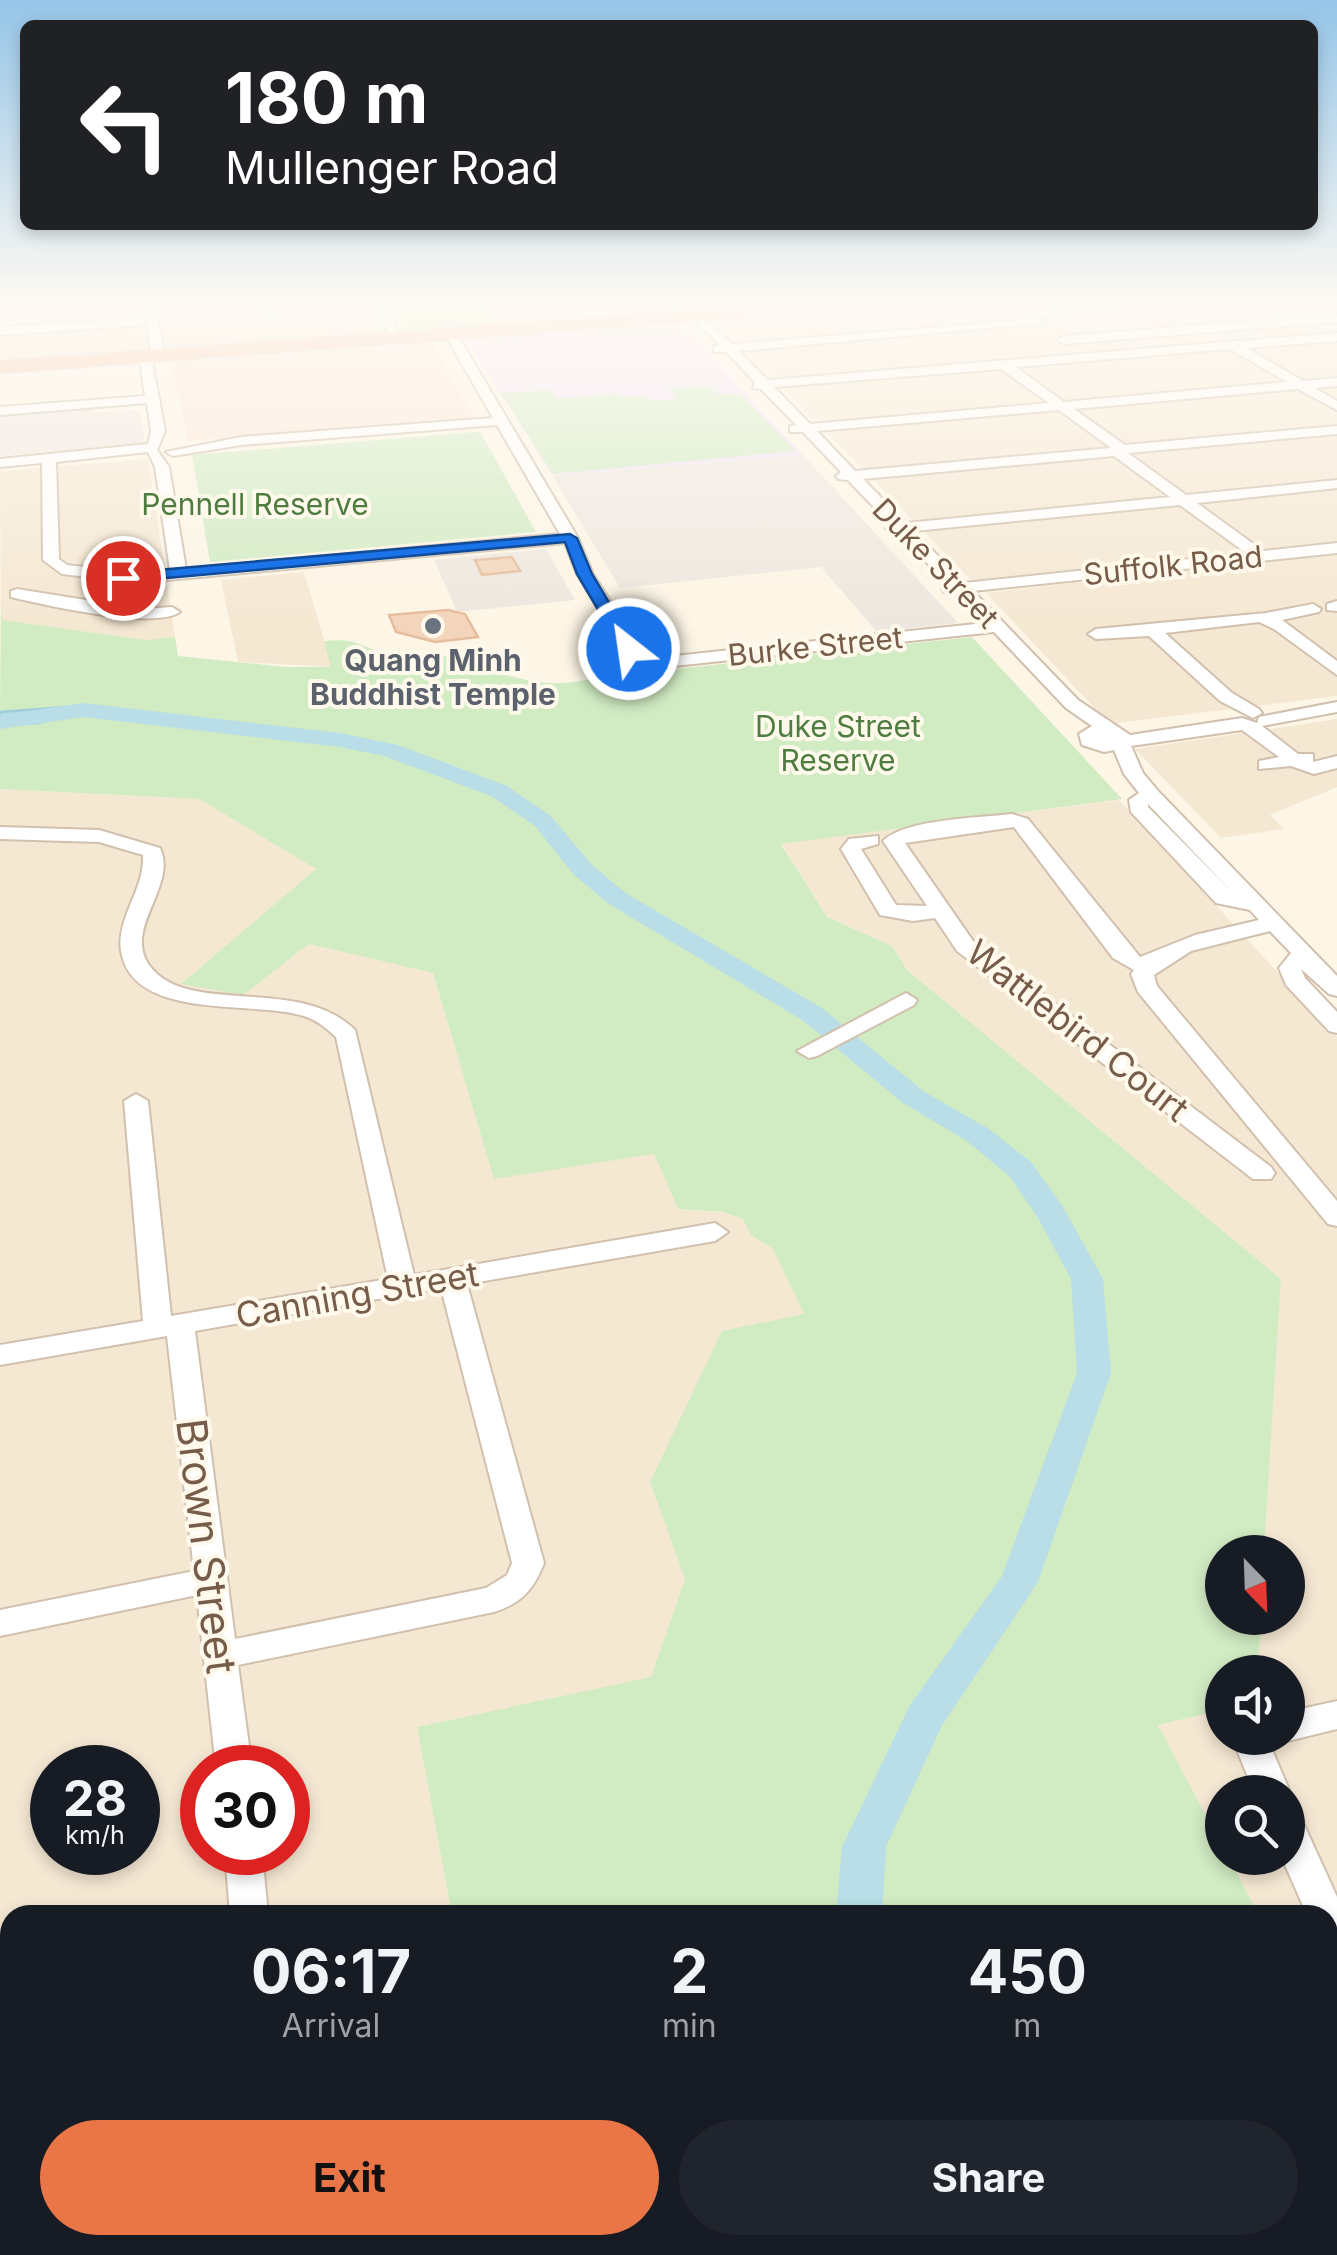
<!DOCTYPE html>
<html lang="en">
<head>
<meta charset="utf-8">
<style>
  body { margin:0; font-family:Inter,sans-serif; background:#20242c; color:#f1f3f6; height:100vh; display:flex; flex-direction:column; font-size:38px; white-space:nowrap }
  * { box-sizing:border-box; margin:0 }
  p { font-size:32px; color:#9ea1a6 }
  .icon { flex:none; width:55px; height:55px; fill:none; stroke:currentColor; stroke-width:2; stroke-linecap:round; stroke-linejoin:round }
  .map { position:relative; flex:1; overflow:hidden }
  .drawer { position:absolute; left:0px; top:1905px; width:1338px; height:350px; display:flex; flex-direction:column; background:#171b24; border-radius:30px 30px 0 0; box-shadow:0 5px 15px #0003 }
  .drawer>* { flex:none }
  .top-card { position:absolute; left:20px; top:20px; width:1298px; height:210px; border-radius:15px; box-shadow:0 5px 15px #0003; background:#202124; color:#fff; overflow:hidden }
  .needle { width:65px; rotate:157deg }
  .buttons { position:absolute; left:1205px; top:1535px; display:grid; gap:20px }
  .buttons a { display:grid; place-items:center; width:100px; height:100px; border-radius:50%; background:#171b24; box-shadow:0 5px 15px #0003; font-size:50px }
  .speed { position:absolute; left:30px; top:1745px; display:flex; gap:20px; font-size:50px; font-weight:700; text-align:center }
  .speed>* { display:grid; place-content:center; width:130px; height:130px; border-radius:50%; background:#171b24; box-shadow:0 5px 15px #0003; line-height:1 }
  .speed small { font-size:25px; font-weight:400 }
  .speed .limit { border:15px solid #d22; background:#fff; color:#111 }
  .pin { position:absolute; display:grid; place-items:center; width:85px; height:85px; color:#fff; margin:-42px; border:5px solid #fff; border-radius:50%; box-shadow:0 2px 10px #0007 }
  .me { position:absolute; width:110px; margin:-55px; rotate:330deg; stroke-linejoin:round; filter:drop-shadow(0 0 8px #0008) }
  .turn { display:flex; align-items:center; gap:35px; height:210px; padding:0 40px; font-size:45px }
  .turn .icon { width:130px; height:130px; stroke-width:2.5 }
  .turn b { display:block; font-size:70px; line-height:85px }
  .eta { display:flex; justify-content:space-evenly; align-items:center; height:170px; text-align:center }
  .eta b { font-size:60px; font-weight:700; line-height:70px }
  .action { display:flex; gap:20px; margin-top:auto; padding:20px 40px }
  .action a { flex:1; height:115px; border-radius:60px; background:#ea7547; color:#111; font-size:40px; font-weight:700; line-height:115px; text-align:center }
  .action a+a { background:#20242c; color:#f1f3f6 }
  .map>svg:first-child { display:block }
</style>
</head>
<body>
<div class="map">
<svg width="1337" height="2255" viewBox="0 0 1337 2255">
  <rect width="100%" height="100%" fill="#fdf5e5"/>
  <g fill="#f5e8d3" fill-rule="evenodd">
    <path d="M0,304H390L403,330L0,360Z"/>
    <path d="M907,304H1021L1030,310L1104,304H1337V541L971,580L716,319Z"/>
    <path d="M148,459L175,637L146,640L1,620L0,471Z"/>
    <path d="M1337,553V696L1117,723L1106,720L986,593Z"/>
    <path d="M304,572L332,667L238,662L221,580Z"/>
    <path d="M1337,719V787L1270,815L1284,829L1221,838L1135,749Z"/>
    <path d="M0,789L199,799L317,869L182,983L243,995L309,944L433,973L494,1178L654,1154L678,1209L730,1213L743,1219L750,1234L773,1249L805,1315L650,1482L685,1579L651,1678L417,1727L452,1915H10V2245H473L475,2255H0ZM52,1768H138V1852H52ZM202,1768H288V1852H202Z"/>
    <path d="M1119,800L1337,1037V2255H1181L1177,2245H1328V1915H1259L1229,1858H1288V1792H1222V1846L1158,1725L1222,1710V1738H1288V1672H1258L1261,1618H1288V1552H1264L1281,1279L907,970L892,946L827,917L781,843Z"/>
  </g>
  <g fill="#fee6d9">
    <path d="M483,304H658L661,308L496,324Z"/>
    <path d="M430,339L474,417L188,441L171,358Z"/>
  </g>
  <g fill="#ede7df">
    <path d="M93,407L94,413L139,410L145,443L0,456V414Z"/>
    <path d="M803,455L958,623L877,632L821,567L620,588L552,475Z"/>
    <path d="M546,549L575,600L457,612L434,560Z"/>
  </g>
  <path fill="#f2e2f9" d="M666,322L673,329L684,328L803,455L552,475L465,337Z"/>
  <g fill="#d1ebc3">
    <path d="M390,304H483L496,324L403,330Z"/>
    <path d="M709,385L718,394H741L796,451L553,474L501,393L550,390L559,399L618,393L621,397L645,395L650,401L676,399L669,388Z"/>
    <path d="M475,432L481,433L536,532L210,562L192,455Z"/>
    <path d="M1,602L2,620L146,640L175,637L178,656L285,667H331L324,641C358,637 363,649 394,656C410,659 426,660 442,660L444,656C456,655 466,654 472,666C536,682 551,692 616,672L619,675L972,637L1122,799L781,844L827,917L892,946L907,970L1281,1279L1264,1552H1222V1618H1261L1258,1672H1222V1710L1158,1725L1222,1846V1858H1229L1259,1915H452L417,1727L651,1677L685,1579L650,1482L722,1331L804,1314L773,1249L750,1234L743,1219L723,1212L678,1209L654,1154L494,1179L433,973L309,944L243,995L181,984L316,869L199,799L0,789V722L80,710L66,707L0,712Z"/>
    <path d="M473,2245H1177L1181,2255H475Z"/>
  </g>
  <path fill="#b9dee7" stroke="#9fcdda" stroke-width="2.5" d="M66,707L84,710L38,723L0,726V712Z"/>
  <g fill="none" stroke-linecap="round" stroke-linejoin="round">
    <g fill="#b9dee7" fill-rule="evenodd">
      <path d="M84,703L340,733L398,745L507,786L551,816L592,865L627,894L822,1008L923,1091L989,1129L1031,1162L1063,1207L1103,1279L1111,1373L1038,1582L941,1727L886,1847L882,1915H836L842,1847L910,1705L1002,1576L1077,1373L1071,1279L1037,1216L1009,1176L967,1141L903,1103L802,1020L609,904L574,875L535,826L491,796L384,756L340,747L84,717L0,729V715Z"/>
      <path d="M851,2245H903L904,2255H852Z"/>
    </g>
  </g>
  <g fill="#f3d5bc" stroke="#e6bd9c" stroke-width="2.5">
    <path d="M512,557L520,571L482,575L475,560Z"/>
    <path d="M448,610L465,614L478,637L435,642L396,632L389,615Z"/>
  </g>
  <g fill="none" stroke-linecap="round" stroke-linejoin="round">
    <g stroke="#d1c0ad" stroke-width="4">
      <g id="minor">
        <path d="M143,304H155L163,348L152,361L165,431L157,450L169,467L186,569L560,534L497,425L241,445L173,456L166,452L241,437L493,418L443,331L449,327L455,331L578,538L593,574L643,652L674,656L985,623L956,593L944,592L942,589L948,585L899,533L889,532L886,529L891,525L848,480L838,479L836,476L841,472L803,432H790V426L796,425L761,389L753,388L755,382L726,352H714V346L720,345C705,329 694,320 673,313V309L701,315L732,344L1039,319L1045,323L739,351L768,380L1337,333V341L1246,348L1303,381L1337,378V386L1315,388L1337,401V410L1298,389L1074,409L1125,445L1337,426V434L1128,453L1186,495L1337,480V488L1197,503L1263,551L1337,543V553L973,591L1078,700L1130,735L1242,718L1257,723L1259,717L1337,702V712L1262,726L1298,754H1313V762L1337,756V768L1314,774L1291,766L1259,769V761L1279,757L1242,730L1131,746L1143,773L1158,791L1337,976V996L1329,994L1301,969L1305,978L1337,1012V1033L1329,1031L1286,985L1279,968L1291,953L1270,931L1191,951L1154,975L1157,986L1337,1201V1226L1328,1224L1138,992L1131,974L1134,970L1113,958L1014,827L905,843L973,941L1271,1167L1275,1173L1271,1179H1253L957,951L935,918L913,921L880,915L841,849L849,839L878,836V844L861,849L896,905L927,906L883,841C905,819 979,818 1012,814L1028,819L1140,957L1195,935L1259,920L1250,910L1216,903L1131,812L1129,800L1139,793L1124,774L1114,750L1104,752L1082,745L1079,734L1092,726L1066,708L994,632L674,666L637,661L628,656L577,574L565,543L135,583L62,574L43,560L42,463L0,467V459L148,444L151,431L147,403L0,415V407L145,396L140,361L151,348L147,325L0,335V327L146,318ZM1230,349L1287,382L1064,402L1016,367ZM1001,369L1049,403L810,424L774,387ZM1059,410L1111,448L855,471L817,431ZM148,452L155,467L170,570L135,573L67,565L59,559L56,462ZM1114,456L1170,497L906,523L863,479ZM1180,505L1246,553L964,583L914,531ZM1148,804L1234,894L1148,807Z"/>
        <path d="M260,304H272L273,316H265Z"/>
        <path d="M374,304H386L399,337H391Z"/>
        <path d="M1101,304H1146L1028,318L1022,315Z"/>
        <path d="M1337,314V322L1064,344L1058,340L1064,336Z"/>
        <path d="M17,589L142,609L172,607L180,612C155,630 44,605 11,597V591Z"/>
        <path d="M1337,601V611L1327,610V604Z"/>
        <path d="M1313,604L1321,609L1319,612L1282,620L1337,661V675L1274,629L1259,622L1165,633L1232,693L1259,709L1262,713L1253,718L1220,701L1149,636L1096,639L1088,634L1096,629L1266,613Z"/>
        <path d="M0,827L99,830L160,848C178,886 123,928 149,965C187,1018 298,974 355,1030L414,1275L715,1223L728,1232L715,1241L467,1284L544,1563C534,1589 522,1603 494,1612L238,1665L252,1768H216L197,1595L0,1636V1610L194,1571L167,1336L0,1365V1345L143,1321L124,1101L136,1094L148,1101L171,1316L388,1279L336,1037C326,1028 317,1020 304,1016C256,1000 132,1022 121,951C116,918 145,889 143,855L99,842L0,839ZM441,1288L512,1563L507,1575L486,1588L235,1639L195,1331Z"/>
        <path d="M906,993L917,1000L914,1005L817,1056L809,1058L797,1051Z"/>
        <path d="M1337,1701V1729L1288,1741L1281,1738L1273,1752L1290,1792L1288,1797V1792H1254L1237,1750L1244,1738H1288V1712Z"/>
        <path d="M1288,1813L1301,1818L1337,1897V1928L1328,1932V1915H1307L1282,1858H1288Z"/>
        <path d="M225,1852H262L268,1915H230Z"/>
        <path d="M10,1960V1996L0,1998V1962Z"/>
        <path d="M240,2245H284L285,2255H241Z"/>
        <path d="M1194,2245H1231L1235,2255H1191Z"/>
      </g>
    </g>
    <g stroke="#dcd5d0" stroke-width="3">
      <path id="highway" d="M782,304H867L859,309L0,373V361Z"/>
    </g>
    <use href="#minor" fill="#fff" fill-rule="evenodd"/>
    <use href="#highway" fill="#f9b99b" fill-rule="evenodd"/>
  </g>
  <linearGradient id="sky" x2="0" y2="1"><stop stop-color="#95c5e8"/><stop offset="0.49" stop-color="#fefaf3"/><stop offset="1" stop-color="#fefaf3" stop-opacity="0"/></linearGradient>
  <rect width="1337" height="620" fill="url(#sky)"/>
  <path fill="#1a73e8" stroke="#114b97" stroke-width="2.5" d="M570,534L577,538L592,574L637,649L635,652L621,649L577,574L565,542L123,582L116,578L123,573Z"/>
  <circle fill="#6b7280" stroke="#fff9ec" stroke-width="4" cx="433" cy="626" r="10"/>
  <g text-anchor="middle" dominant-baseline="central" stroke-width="8" stroke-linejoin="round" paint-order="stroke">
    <g font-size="30" fill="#4f7d41" stroke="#fff9ec">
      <text x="255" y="504">Pennell Reserve</text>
      <text x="838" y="726">Duke Street<tspan x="838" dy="34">Reserve</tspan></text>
    </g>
    <g font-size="30" fill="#775c49" stroke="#fff9ec">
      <text transform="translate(936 563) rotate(46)">Duke Street</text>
      <text transform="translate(1173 565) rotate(-6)">Suffolk Road</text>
      <text transform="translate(815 646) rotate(-6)">Burke Street</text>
    </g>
    <g font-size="30" font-weight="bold" fill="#5b616d" stroke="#fff9ec">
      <text x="433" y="660">Quang Minh<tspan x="433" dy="34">Buddhist Temple</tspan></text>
    </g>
    <g font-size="35" fill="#775c49" stroke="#fff9ec">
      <text transform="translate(1078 1030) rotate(38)">Wattlebird Court</text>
      <text transform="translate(357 1294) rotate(-10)">Canning Street</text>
    </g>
    <g font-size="42" fill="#775c49" stroke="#fff9ec">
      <text transform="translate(207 1546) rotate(83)">Brown Street</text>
    </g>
  </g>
</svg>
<div class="buttons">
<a><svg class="needle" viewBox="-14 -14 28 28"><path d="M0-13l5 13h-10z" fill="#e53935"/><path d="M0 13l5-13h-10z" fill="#9ea1a6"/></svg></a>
<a><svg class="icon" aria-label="sound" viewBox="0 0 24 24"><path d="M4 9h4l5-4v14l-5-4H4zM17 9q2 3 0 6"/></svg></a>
<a><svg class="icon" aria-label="search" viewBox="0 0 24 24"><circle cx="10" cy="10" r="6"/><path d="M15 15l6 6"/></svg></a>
</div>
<div class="speed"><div>28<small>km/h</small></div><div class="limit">30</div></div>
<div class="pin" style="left:123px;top:578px;background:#d93025"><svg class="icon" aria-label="arrive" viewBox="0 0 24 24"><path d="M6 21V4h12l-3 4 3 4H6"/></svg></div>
<svg class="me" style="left:629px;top:649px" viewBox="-20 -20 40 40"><circle r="17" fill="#1a73e8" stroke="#fff" stroke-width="3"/><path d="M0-11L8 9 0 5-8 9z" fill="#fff"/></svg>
<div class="top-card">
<div class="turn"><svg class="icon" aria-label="left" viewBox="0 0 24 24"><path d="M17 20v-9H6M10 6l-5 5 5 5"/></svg><div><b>180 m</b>Mullenger Road</div></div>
</div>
<section class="drawer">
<div class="eta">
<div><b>06:17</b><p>Arrival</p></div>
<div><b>2</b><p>min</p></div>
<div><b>450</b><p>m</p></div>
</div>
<div class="action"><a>Exit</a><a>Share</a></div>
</section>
</div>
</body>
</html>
